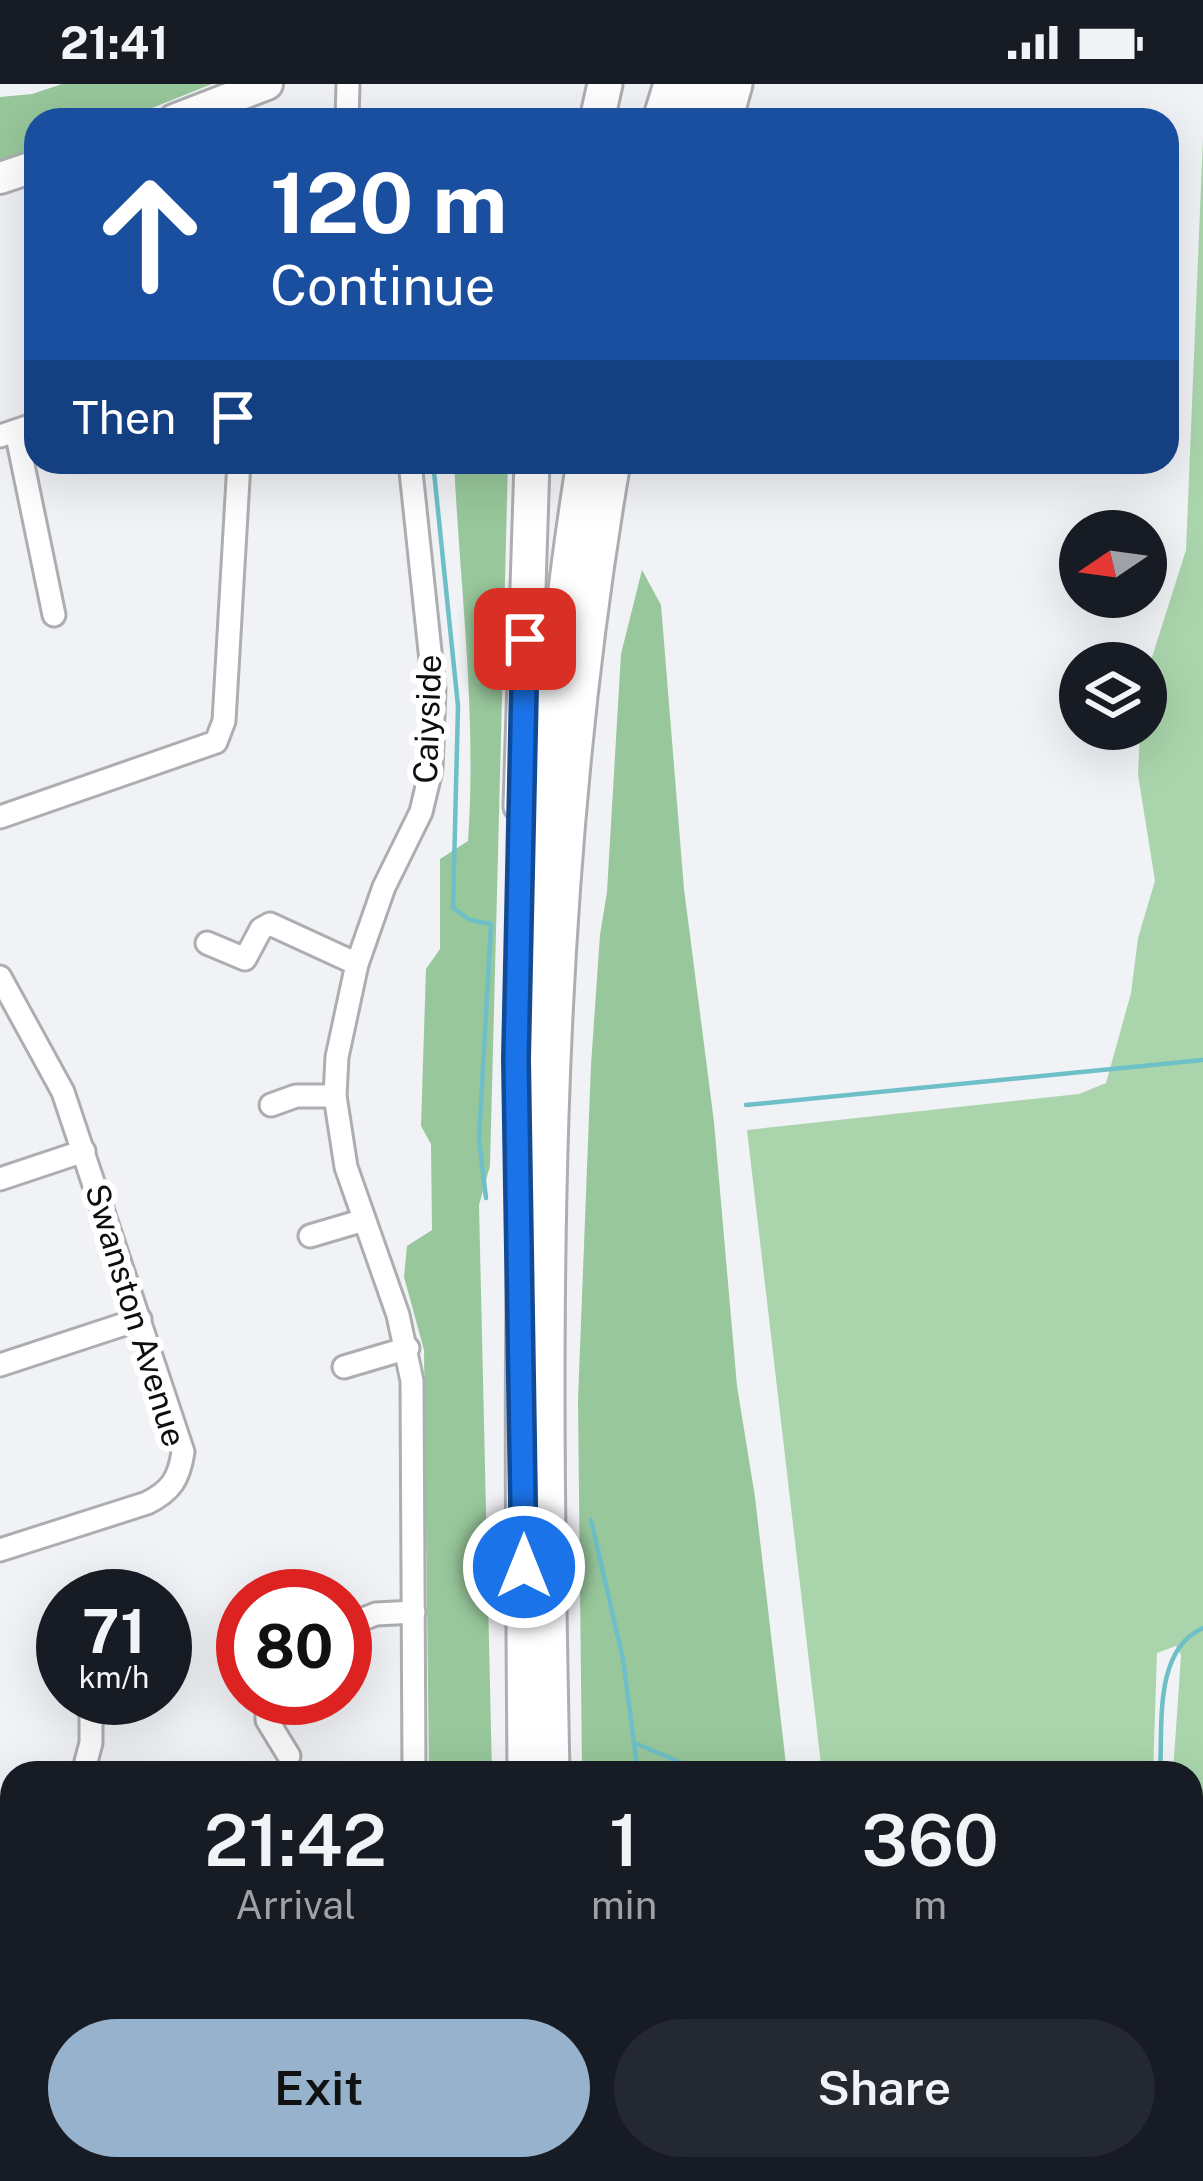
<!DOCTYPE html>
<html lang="en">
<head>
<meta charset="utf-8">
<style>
  body { margin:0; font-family:"Public Sans",sans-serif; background:#242831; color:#f1f3f6; height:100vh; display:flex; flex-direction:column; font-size:45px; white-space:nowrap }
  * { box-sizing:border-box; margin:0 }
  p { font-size:39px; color:#9ea1a6 }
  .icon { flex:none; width:66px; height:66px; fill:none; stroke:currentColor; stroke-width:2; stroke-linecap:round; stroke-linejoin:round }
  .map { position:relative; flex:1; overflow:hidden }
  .side { position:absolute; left:0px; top:1677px; width:1203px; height:420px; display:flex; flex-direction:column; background:#171b24; border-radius:36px 36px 0 0; box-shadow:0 12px 48px #0002 }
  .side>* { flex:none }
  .top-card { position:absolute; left:24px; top:24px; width:1155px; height:366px; border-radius:36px; box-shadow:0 12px 48px #0002; background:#1a4fa0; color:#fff; overflow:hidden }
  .needle { width:78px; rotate:257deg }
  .fabs { position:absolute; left:1059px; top:426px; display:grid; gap:24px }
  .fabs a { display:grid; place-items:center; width:108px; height:108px; border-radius:50%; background:#171b24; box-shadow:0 12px 48px #0002; font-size:60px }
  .speed { position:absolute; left:36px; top:1485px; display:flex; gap:24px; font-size:60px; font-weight:700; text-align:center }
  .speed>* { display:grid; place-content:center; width:156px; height:156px; border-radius:50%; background:#171b24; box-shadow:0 12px 48px #0002; line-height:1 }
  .speed small { font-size:30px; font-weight:400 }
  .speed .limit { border:18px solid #d22; background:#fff; color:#111 }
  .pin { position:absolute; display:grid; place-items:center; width:102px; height:102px; color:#fff; margin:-51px; border-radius:24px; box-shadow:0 6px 18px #0006 }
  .me { position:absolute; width:132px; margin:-66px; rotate:0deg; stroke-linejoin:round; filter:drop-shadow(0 0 9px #0008) }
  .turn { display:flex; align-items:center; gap:42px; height:252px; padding:0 48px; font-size:54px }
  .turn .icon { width:156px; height:156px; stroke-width:2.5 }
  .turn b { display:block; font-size:84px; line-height:102px }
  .then { display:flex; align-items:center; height:114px; padding:0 48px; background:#0003; gap:24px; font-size:45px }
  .eta { display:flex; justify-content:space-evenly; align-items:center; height:204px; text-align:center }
  .eta b { font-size:72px; font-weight:600; line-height:84px }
  .action { display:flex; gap:24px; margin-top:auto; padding:24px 48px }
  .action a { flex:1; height:138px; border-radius:72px; background:#97b2cc; color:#111; font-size:48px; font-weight:600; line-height:138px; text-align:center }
  .action a+a { background:#242831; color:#f1f3f6 }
  .status { display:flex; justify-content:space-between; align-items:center; height:84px; padding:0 60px; background:#171b24; direction:ltr }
  .status svg { height:33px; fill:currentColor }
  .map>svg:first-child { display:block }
</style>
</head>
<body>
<div class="status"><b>21:41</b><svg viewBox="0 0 49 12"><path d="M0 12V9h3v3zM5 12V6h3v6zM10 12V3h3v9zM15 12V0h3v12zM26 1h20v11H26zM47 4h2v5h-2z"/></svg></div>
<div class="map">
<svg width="1203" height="2097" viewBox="0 0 1203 2097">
  <rect width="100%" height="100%" fill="#f0f2f6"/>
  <g fill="#aad5ac">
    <path d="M1203,54V1779C1201,1747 1191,1721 1191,1689H1173L1181,1571L1176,1562L1157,1569L1153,1689H822L747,1046L1079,1010L1106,999L1131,909L1138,854L1155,797L1138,691L1140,645H1146V592L1186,466Z"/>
    <path d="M1203,1961V2097H846L845,2085H1191V1964Z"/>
  </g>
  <g fill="#98c79b">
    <path d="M62,0H212L122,36H36V70L0,82V13L32,10Z"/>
    <path d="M454,378H508L490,1082L479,1121L492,1689H429L424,1266L404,1193L407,1162L432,1146L431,1060L421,1042L426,885L440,865V775L468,757C477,630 460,505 454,378Z"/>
    <path d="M642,486L661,521L684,805L714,1038L737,1302L755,1413L787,1689H582L578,1316L591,981L600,851L607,808L621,570Z"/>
    <path d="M333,2085H508V2097H308Z"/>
  </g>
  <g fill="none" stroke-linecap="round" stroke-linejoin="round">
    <g stroke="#6ebfc7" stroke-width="4.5">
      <path d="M515,36L517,31"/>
      <path d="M433,378L458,622L453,824L470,836L491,840L479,1055L486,1114"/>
      <path d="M746,1021L1203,976"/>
      <path d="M591,1436L623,1575L638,1689"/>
      <path d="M635,1659L705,1689"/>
      <path d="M1160,1689C1163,1642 1153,1566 1203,1544"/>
      <path d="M1191,1781L1203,1789"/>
      <path d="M631,2097L634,2085"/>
    </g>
    <g stroke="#adaeb2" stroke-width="27">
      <g id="minor">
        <path d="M347,36L348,0"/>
        <path d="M16,347L54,531"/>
        <path d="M0,352L36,340"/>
        <path d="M410,378L434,605L431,686L421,728L384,803L357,880L337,973L335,1012L346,1083L398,1231L412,1297L414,1689"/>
        <path d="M0,733L216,658L224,637L239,378"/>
        <path d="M207,859L245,875L261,845L270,840L357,880"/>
        <path d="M0,893L63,1008L183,1368C179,1395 171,1407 147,1419L0,1466"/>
        <path d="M271,1021L296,1012H335"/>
        <path d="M0,1095L84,1067"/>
        <path d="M310,1152L364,1136"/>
        <path d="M0,1281L140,1235"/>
        <path d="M344,1283L408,1264"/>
        <path d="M345,1542L376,1530L414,1528"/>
        <path d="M267,1614V1636L289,1672"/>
        <path d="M83,1689L91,1659V1614"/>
        <path d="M0,1744L12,1759"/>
        <path d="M0,1903L12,1921"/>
        <path d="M1191,1927L1203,1925"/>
        <path d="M0,1959L12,1951"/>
        <path d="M82,2097L118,2085"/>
        <path d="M285,2097L307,2085"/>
      </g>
    </g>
    <g stroke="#adaeb2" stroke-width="36">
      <g id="primary">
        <path d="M174,36L267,0"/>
        <path d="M0,94L36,82"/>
      </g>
    </g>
    <g stroke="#adaeb2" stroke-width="39">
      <g id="trunk">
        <path d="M597,36L605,0"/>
        <path d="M660,36L671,0"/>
        <path d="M692,36L703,0"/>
        <path d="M725,36L735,0"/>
        <path d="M521,722L532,378"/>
        <path d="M525,1689C522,1251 515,812 584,378"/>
        <path d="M552,1689C543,1251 538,811 613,378"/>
        <path d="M536,2085V2097"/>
        <path d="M562,2085V2097"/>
      </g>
    </g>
    <use href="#minor" stroke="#fff" stroke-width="21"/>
    <use href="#primary" stroke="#fff" stroke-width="30"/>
    <use href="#trunk" stroke="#fff" stroke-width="33"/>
  </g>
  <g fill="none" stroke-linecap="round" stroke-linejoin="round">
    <g stroke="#114b97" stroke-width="30">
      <path id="route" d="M524,1483L516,975L525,555"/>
    </g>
    <use href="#route" stroke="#1a73e8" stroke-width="21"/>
  </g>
  <g text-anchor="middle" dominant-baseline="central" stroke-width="12" stroke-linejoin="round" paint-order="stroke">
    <g font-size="33" fill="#0d0e0f" stroke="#fff">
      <text transform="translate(427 635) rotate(-88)">Caiyside</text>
      <text transform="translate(136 1231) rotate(73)">Swanston Avenue</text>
    </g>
  </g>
</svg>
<div class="fabs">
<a><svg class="needle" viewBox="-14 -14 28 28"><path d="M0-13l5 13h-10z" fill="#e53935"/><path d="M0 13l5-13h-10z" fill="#9ea1a6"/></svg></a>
<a><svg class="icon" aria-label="layers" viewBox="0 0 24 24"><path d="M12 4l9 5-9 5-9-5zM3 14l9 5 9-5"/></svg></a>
</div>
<div class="speed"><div>71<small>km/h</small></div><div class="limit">80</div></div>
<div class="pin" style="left:525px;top:555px;background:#d93025"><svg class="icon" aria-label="arrive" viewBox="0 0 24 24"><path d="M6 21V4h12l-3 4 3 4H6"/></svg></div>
<svg class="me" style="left:524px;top:1483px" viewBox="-20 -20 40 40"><circle r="17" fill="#1a73e8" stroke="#fff" stroke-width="3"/><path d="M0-11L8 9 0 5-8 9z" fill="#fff"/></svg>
<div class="top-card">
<div class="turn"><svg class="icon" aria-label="ahead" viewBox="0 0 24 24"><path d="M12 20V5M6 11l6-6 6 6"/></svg><div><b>120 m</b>Continue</div></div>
<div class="then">Then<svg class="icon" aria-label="arrive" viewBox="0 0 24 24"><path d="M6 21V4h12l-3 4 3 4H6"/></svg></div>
</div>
<section class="side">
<div class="eta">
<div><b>21:42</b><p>Arrival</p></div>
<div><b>1</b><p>min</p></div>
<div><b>360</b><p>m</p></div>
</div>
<div class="action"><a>Exit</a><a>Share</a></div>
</section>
</div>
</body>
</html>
